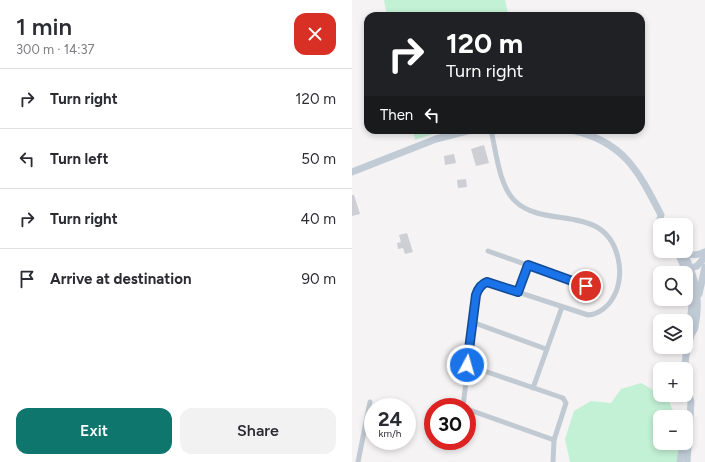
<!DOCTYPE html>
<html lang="en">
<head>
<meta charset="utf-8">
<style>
  body { margin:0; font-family:Figtree,sans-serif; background:#f2f2f3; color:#2b2b33; height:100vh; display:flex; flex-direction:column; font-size:15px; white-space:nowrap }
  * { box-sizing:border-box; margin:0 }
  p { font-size:13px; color:#7c7c81 }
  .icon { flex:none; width:22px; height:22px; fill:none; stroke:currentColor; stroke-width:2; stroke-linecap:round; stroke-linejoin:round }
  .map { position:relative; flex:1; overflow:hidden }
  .sheet { display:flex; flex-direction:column; background:#fff; width:352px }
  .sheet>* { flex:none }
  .banner { position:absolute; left:12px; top:12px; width:281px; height:122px; border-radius:12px; box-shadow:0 2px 6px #0003; background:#202124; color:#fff; overflow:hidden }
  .buttons { position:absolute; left:301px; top:218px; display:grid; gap:8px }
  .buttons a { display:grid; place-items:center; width:40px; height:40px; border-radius:8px; background:#fff; box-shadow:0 2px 6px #0003; font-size:20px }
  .speed { position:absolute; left:12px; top:398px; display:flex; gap:8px; font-size:20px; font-weight:700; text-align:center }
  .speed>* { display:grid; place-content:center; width:52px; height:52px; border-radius:50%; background:#fff; box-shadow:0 2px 6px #0003; line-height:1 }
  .speed small { font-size:10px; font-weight:400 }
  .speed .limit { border:6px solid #d22; background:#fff; color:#111 }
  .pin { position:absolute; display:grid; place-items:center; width:34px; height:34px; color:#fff; margin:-17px; border:2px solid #fff; border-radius:50%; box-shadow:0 1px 4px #0007 }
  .me { position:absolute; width:44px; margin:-22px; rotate:6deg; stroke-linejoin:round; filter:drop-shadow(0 0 3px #0008) }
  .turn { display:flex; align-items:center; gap:14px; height:84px; padding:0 16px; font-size:18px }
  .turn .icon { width:52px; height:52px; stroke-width:2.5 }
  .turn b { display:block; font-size:28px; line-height:34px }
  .then { display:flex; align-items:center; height:38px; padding:0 16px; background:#0003; gap:8px; font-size:15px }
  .round { display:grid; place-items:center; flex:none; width:42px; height:42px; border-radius:12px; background:#f2f2f3 }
  .overview { display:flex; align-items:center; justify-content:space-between; height:68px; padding:0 16px }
  h1 { font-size:24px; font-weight:600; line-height:30px }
  .primary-button { display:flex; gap:8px; margin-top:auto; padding:8px 16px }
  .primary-button a { flex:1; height:46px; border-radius:12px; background:#0f766e; color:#fff; font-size:16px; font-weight:600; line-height:46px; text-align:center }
  .primary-button a+a { background:#f2f2f3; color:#2b2b33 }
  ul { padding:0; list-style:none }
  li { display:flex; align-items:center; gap:12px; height:60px; padding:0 16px; border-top:1px solid #e1e1e2 }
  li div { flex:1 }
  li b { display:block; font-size:15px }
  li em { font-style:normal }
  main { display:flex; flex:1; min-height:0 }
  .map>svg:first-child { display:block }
</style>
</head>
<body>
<main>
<section class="sheet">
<div class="overview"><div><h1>1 min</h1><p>300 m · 14:37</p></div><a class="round" style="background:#d93025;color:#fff"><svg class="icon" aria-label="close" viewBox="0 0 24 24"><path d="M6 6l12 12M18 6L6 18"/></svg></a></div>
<ul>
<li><svg class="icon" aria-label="right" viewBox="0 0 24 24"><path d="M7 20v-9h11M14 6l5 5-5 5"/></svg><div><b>Turn right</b></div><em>120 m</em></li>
<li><svg class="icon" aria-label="left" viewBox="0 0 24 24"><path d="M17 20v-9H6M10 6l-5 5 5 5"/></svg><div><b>Turn left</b></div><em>50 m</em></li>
<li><svg class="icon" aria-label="right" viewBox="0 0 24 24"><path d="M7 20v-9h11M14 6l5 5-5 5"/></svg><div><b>Turn right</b></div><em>40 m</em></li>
<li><svg class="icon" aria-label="arrive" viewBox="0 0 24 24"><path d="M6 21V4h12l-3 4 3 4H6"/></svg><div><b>Arrive at destination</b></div><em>90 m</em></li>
</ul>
<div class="primary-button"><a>Exit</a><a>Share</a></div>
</section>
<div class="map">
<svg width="353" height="462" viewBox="0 0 353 462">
  <rect width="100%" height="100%" fill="#f5f3f3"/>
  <g fill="#c3f1d5">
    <path d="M32,0H153L157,16H35Z"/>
    <path d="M61,130H93L63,140Z"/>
    <path d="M289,383L316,399L324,417H308V443H329L327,462H218L213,439L222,411L239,401L259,403L269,389Z"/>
  </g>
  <g fill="#cdcfd5">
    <path d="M132,145L137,163L124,166L119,149Z"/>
    <path d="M102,154L104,163L93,165L92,156Z"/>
    <path d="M114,179L115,187L106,188L105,180Z"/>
    <path d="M0,195H2L8,214L0,216Z"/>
    <path d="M55,233L61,252L53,254L51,248L46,249L45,243L49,242L47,235Z"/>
  </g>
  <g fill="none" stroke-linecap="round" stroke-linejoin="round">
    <g stroke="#c1cad2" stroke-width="5">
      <path d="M136,251L234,286"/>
      <path d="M167,293L176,265"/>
      <path d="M120,322L194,349"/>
      <path d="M181,388L210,307"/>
      <path d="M111,407L124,295C126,289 129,284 135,282L236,315C247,314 257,306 262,296C268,285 269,270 266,258C253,202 193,230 163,201C147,186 144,151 139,130"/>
      <path d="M115,409L202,440L214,403L211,398L115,365"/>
      <path d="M6,462L18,402"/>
      <path d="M201,462L202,440"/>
    </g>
    <g stroke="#c1cbd6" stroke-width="7">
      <path d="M219,130C271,141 286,170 309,215L308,219L311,225"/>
      <path d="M0,172L84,139L119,130"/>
      <path d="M325,251C333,267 339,284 340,302C340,312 336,323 340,333"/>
      <path d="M331,251C343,277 349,298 343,327C343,330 340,332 339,335C335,346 333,357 333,369"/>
      <path d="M332,251C339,256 345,256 353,252"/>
      <path d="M339,268L345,266L353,257"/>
      <path d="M347,294L353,267"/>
      <path d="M334,382L339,402L335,462"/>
      <path d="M328,462L331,443"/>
    </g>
  </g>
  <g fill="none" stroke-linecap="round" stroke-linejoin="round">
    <g stroke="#114b97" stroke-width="10">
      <path id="route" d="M115,365L124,295C126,289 129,284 135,282L166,292L176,265L234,286"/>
    </g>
    <use href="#route" stroke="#1a73e8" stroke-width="7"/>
  </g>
</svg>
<div class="buttons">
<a><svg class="icon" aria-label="sound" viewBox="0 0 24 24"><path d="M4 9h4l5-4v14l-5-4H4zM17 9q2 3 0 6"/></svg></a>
<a><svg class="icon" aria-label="search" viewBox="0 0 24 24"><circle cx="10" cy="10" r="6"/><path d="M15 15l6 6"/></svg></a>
<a><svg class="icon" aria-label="layers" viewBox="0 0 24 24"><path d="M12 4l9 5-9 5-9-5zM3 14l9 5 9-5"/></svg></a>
<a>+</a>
<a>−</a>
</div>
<div class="speed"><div>24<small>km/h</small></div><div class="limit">30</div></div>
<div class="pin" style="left:234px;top:286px;background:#d93025"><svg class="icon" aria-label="arrive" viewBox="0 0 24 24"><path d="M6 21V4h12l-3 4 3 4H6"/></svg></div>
<svg class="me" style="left:115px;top:365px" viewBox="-20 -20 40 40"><circle r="17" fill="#1a73e8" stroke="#fff" stroke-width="3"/><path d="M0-11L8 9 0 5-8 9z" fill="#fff"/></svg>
<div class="banner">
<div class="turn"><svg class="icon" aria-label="right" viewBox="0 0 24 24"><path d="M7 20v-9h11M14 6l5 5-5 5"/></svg><div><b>120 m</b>Turn right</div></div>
<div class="then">Then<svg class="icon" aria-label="left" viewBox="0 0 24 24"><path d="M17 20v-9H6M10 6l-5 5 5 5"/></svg></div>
</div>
</div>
</main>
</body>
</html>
